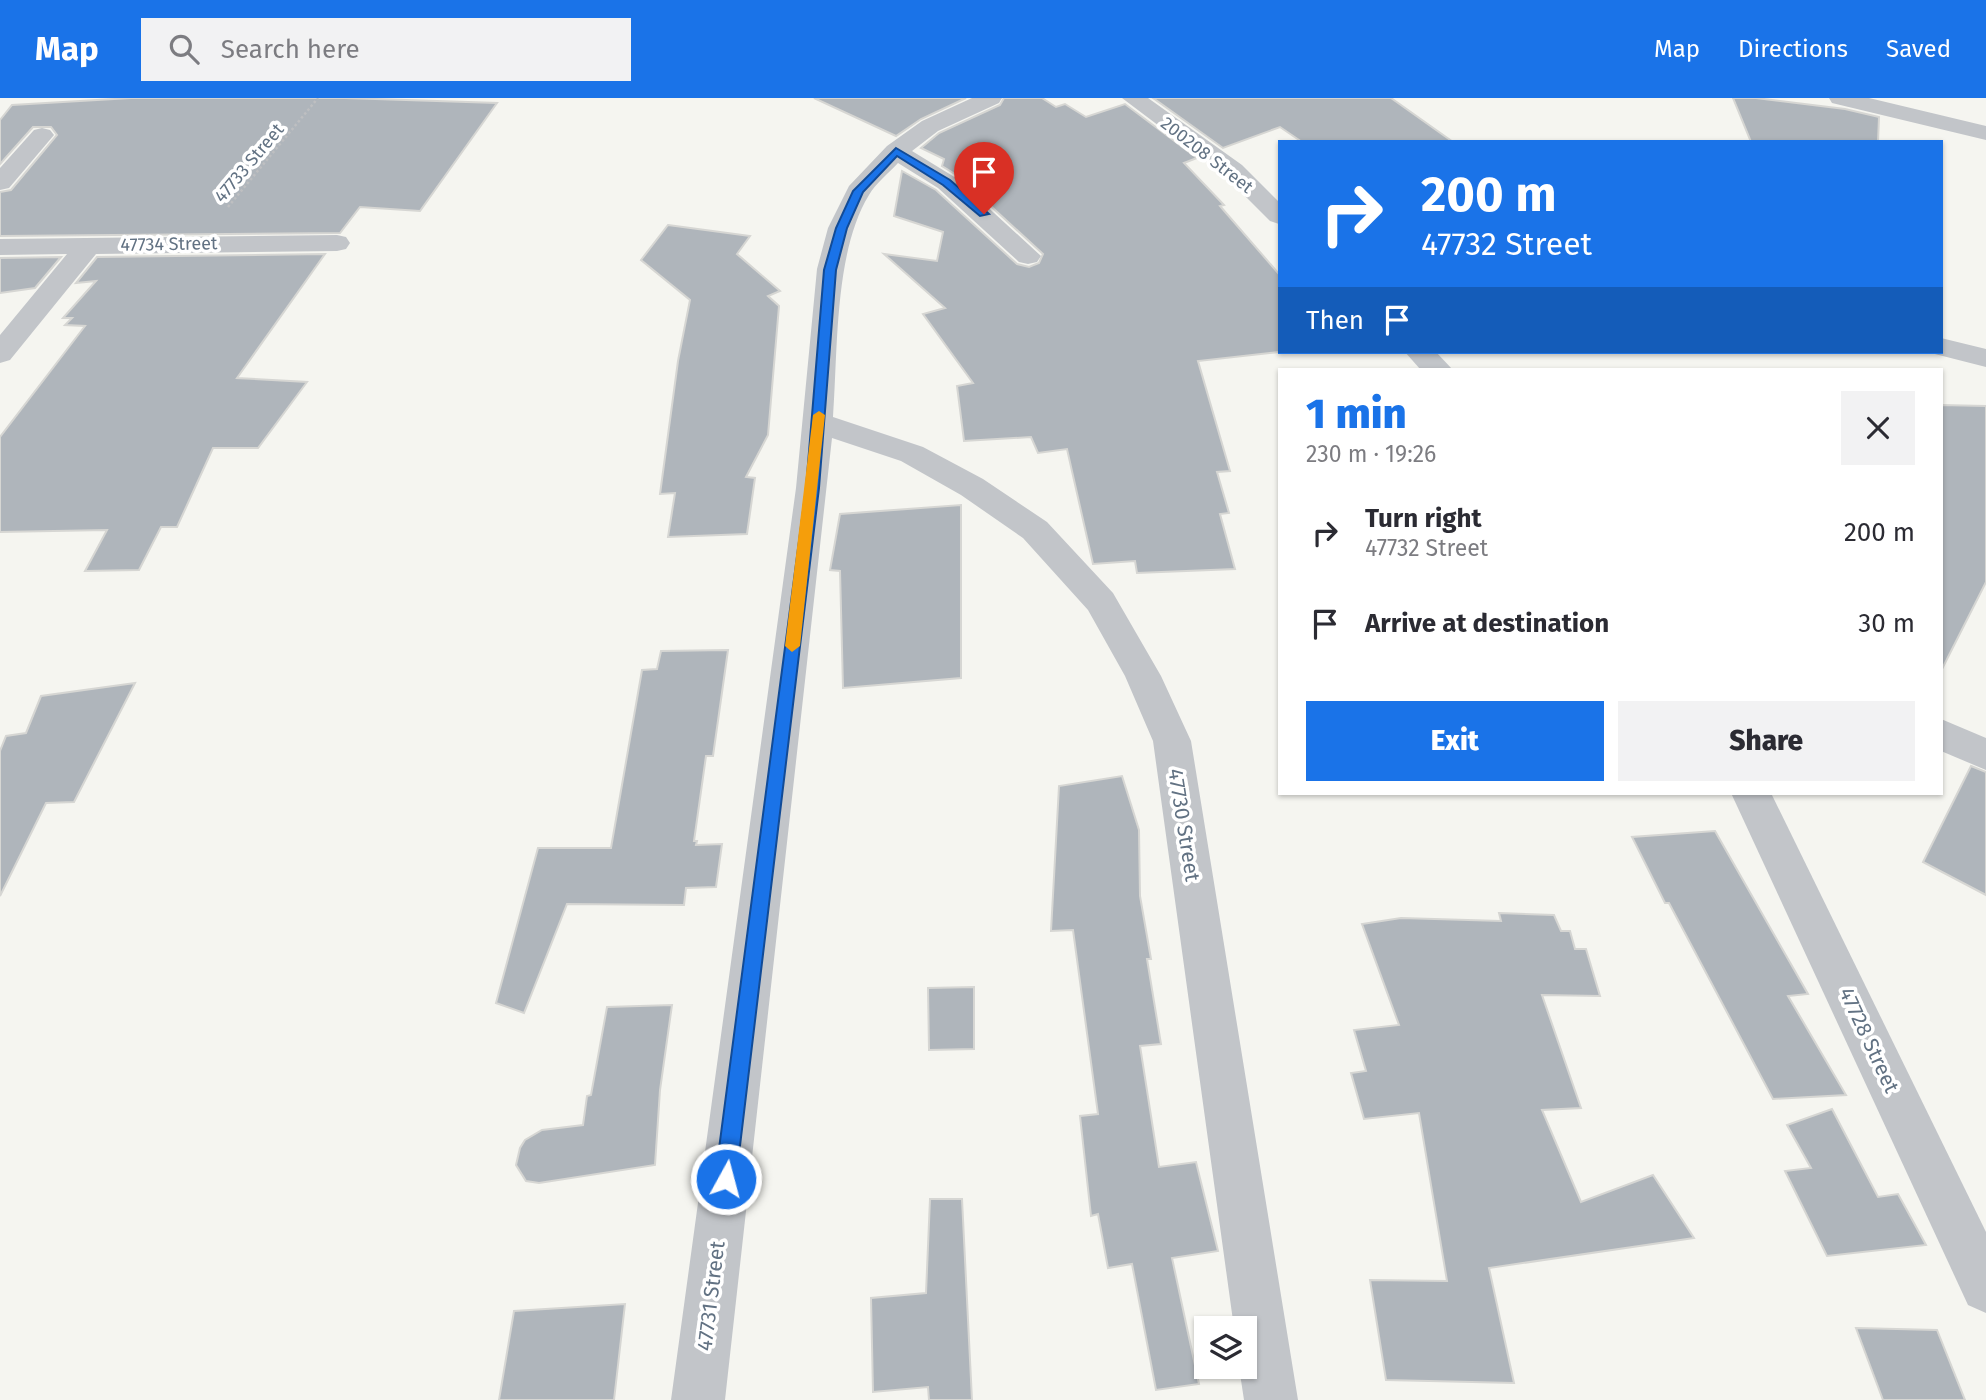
<!DOCTYPE html>
<html lang="en">
<head>
<meta charset="utf-8">
<style>
  body { margin:0; font-family:"Fira Sans",sans-serif; background:#f2f2f3; color:#2b2b33; height:100vh; display:flex; flex-direction:column; font-size:26px; white-space:nowrap }
  * { box-sizing:border-box; margin:0 }
  p { font-size:23px; color:#7c7c81 }
  .icon { flex:none; width:38px; height:38px; fill:none; stroke:currentColor; stroke-width:2; stroke-linecap:round; stroke-linejoin:round }
  .map { position:relative; flex:1; overflow:hidden }
  .panel { position:absolute; left:1278px; top:270px; width:665px; height:427px; display:flex; flex-direction:column; background:#fff; border-radius:0px; box-shadow:0 2px 5px #0004 }
  .panel>* { flex:none }
  .banner { position:absolute; left:1278px; top:42px; width:665px; height:214px; border-radius:0px; box-shadow:0 2px 5px #0004; background:#1a73e8; color:#fff; overflow:hidden }
  .buttons { position:absolute; left:1194px; top:1218px; display:grid; gap:14px }
  .buttons a { display:grid; place-items:center; width:63px; height:63px; border-radius:0px; background:#fff; box-shadow:0 2px 5px #0004; font-size:35px }
  .pin { position:absolute; display:grid; place-items:center; width:60px; height:60px; color:#fff; margin:-72px -30px; border-radius:50% 50% 50% 0; rotate:-45deg; box-shadow:0 0 7px #0007 }
  .pin .icon { rotate:45deg }
  .me { position:absolute; width:77px; margin:-38px; rotate:7deg; stroke-linejoin:round; filter:drop-shadow(0 0 5px #0008) }
  .turn { display:flex; align-items:center; gap:24px; height:147px; padding:0 28px; font-size:32px }
  .turn .icon { width:91px; height:91px; stroke-width:2.5 }
  .turn b { display:block; font-size:49px; line-height:60px }
  .then { display:flex; align-items:center; height:66px; padding:0 28px; background:#0003; gap:14px; font-size:26px }
  .round { display:grid; place-items:center; flex:none; width:74px; height:74px; border-radius:0px; background:#f2f2f3 }
  .overview { display:flex; align-items:center; justify-content:space-between; height:119px; padding:0 28px }
  h1 { font-size:42px; font-weight:800; line-height:52px; color:#1a73e8 }
  .cta { display:flex; gap:14px; margin-top:auto; padding:14px 28px }
  .cta a { flex:1; height:80px; border-radius:0px; background:#1a73e8; color:#fff; font-size:28px; font-weight:800; line-height:80px; text-align:center }
  .cta a+a { background:#f2f2f3; color:#2b2b33 }
  ul { padding:0; list-style:none }
  li { display:flex; align-items:center; gap:21px; height:91px; padding:0 28px }
  li div { flex:1 }
  li b { display:block; font-size:26px }
  li em { font-style:normal }
  header { display:flex; align-items:center; gap:42px; box-sizing:border-box; height:98px; padding:0 35px; background:#1a73e8; color:#fff }
  header strong { font-size:33px }
  nav { display:flex; gap:38px; margin-inline-start:auto; font-size:24px }
  .search { width:490px; height:63px; background:#f2f2f3; display:flex; align-items:center; gap:18px; box-sizing:border-box; padding:0 24px; border-radius:0px; color:#7c7c81; font-size:26px }
  .map>svg:first-child { display:block }
</style>
</head>
<body>
<header>
<strong>Map</strong>
<div class="search"><svg class="icon" aria-label="search" viewBox="0 0 24 24"><circle cx="10" cy="10" r="6"/><path d="M15 15l6 6"/></svg>Search here</div>
<nav><a>Map</a><a>Directions</a><a>Saved</a></nav>
</header>
<div class="map">
<svg width="1986" height="1302" viewBox="0 0 1986 1302">
  <rect width="100%" height="100%" fill="#f5f5f0"/>
  <g fill="#afb5bb" stroke="#d6d6d3" stroke-width="2">
    <path d="M131,0H345L497,5L420,113L360,109L340,135L0,138V94L11,92L57,37L51,29H33L0,66V22L12,7Z"/>
    <path d="M814,0H966L921,21L896,38Z"/>
    <path d="M1004,0H1042L1056,9L1065,6L1086,19L1125,6L1197,60L1184,65L1224,107L1220,108L1279,176V254L1198,263L1230,373L1217,374L1229,415L1220,416L1235,471L1137,475L1135,463L1093,466L1067,351L1038,355L1031,339L964,343L957,288L973,285L923,216L945,210L884,156L937,163L943,134L894,118L902,73L936,92L1017,166L1029,169L1039,165L1043,156L958,78L942,68L944,61L921,50L939,35L1000,7Z"/>
    <path d="M1153,0H1391L1453,44H1302L1280,29L1223,50Z"/>
    <path d="M1733,0H1756L1845,11L1879,19L1878,44H1751Z"/>
    <path d="M668,127L750,138L737,156L780,193L768,198L779,208L768,337L746,379L755,380L747,436L668,439L675,395L660,396L678,263L690,202L641,162Z"/>
    <path d="M325,156L237,280L307,284L258,350H213L177,429H161L139,472L85,473L107,432L0,434V339L85,228L65,227L72,220H63L96,183L76,185L97,159Z"/>
    <path d="M61,159L35,190L0,195V160Z"/>
    <path d="M1941,307L1986,308V484L1941,573Z"/>
    <path d="M961,407V580L843,590L840,473L830,472L840,416Z"/>
    <path d="M728,552L713,658H706L694,743H697L696,747L722,746L716,789L686,790L684,807L567,806L524,915L496,905L538,750H611L642,572L657,571L661,553Z"/>
    <path d="M135,585L74,704L46,705L0,798V653L6,638L26,635L41,598Z"/>
    <path d="M1971,668L1986,674V797L1923,764Z"/>
    <path d="M1122,678L1139,732L1140,798L1151,861H1147L1161,946L1140,948L1159,1069L1196,1064L1218,1153L1172,1160L1199,1286L1156,1292L1132,1166L1108,1170L1098,1116L1091,1118L1080,1018L1098,1016L1073,832L1051,833L1059,688Z"/>
    <path d="M1715,733L1808,896L1788,898L1846,997L1773,1001L1669,805H1665L1632,739Z"/>
    <path d="M1499,815L1554,817L1561,833H1570L1575,851H1586L1600,898L1542,897L1581,1010L1542,1012L1581,1104L1653,1077L1694,1140L1489,1170L1514,1285L1386,1282L1370,1182L1447,1183L1419,1015L1364,1021L1351,975L1366,973L1354,932L1399,927L1362,826L1401,820L1501,823Z"/>
    <path d="M974,889V951L929,952L928,890Z"/>
    <path d="M672,907L660,992L655,1067L539,1085L526,1083L516,1067L520,1050L525,1042L542,1032L583,1027L587,998L591,997L607,909Z"/>
    <path d="M1832,1011L1878,1099L1898,1096L1926,1147L1827,1158L1785,1073L1811,1070L1787,1027Z"/>
    <path d="M930,1101H962L972,1302H929L928,1289L873,1294L871,1200L926,1195Z"/>
    <path d="M625,1206L614,1302H499L514,1213Z"/>
    <path d="M1856,1230L1937,1232L1965,1302H1883Z"/>
  </g>
  <g fill="none" stroke-linecap="round" stroke-linejoin="round">
    <path stroke="#bebfc1" stroke-width="2.5" stroke-dasharray="2.5 2.5" stroke-linecap="butt" d="M228,109L318,0"/>
    <g fill="#c2c5c9" fill-rule="evenodd">
      <path d="M972,0H1002L999,5L938,33L912,53L956,80L1041,158L1037,164L1028,166L1019,164L938,90L898,65C889,75 876,85 869,97C834,154 838,253 833,319L923,349L983,381L1047,424L1113,495L1161,578L1191,643L1298,1302H1244L1239,1269H1244V1230H1234L1153,643L1125,578L1088,512L1023,440L961,397L901,363L832,340L725,1302H671L796,390L817,171L828,130L849,88L887,48L922,23Z"/>
      <path d="M1122,0H1148L1242,67L1279,104V126L1270,123L1224,77Z"/>
      <path d="M1829,0H1869L1986,28V42L1832,5Z"/>
      <path d="M42,30L50,32L54,37L9,90L0,92V70L34,32Z"/>
      <path d="M337,137L346,139L350,145L346,151L337,153L96,156L10,262L0,265V237L67,156L0,157V141Z"/>
      <path d="M1941,240L1986,251V269L1931,255L1941,254Z"/>
      <path d="M1405,254H1436L1452,271H1420Z"/>
      <path d="M1941,621L1986,640V672L1941,653Z"/>
      <path d="M1731,695H1771L1986,1134V1215L1968,1207Z"/>
    </g>
  </g>
  <path fill="#1a73e8" stroke="#114b97" stroke-width="2" d="M896,50L950,82L989,116L980,118L943,87L897,58L863,94L847,130L836,172L819,390L736,1081L733,1088L726,1091L718,1088L715,1081L806,390L824,172L836,130L853,93Z"/>
  <path fill="#f59e0b" d="M819,313L825,317L800,548L792,554L785,548L813,317Z"/>
  <g text-anchor="middle" dominant-baseline="central" stroke-width="7" stroke-linejoin="round" paint-order="stroke">
    <g font-size="18" fill="#627283" stroke="#fff">
      <text transform="translate(1207 57) rotate(38)">200208 Street</text>
      <text transform="translate(249 65) rotate(-50)">47733 Street</text>
      <text transform="translate(169 146) rotate(-1)">47734 Street</text>
    </g>
    <g font-size="21" fill="#627283" stroke="#fff">
      <text transform="translate(1184 727) rotate(81)">47730 Street</text>
      <text transform="translate(1869 942) rotate(65)">47728 Street</text>
      <text transform="translate(711 1198) rotate(-83)">47731 Street</text>
    </g>
  </g>
</svg>
<div class="buttons">
<a><svg class="icon" aria-label="layers" viewBox="0 0 24 24"><path d="M12 4l9 5-9 5-9-5zM3 14l9 5 9-5"/></svg></a>
</div>
<div class="pin" style="left:984px;top:116px;background:#d93025"><svg class="icon" aria-label="arrive" viewBox="0 0 24 24"><path d="M6 21V4h12l-3 4 3 4H6"/></svg></div>
<svg class="me" style="left:726px;top:1081px" viewBox="-20 -20 40 40"><circle r="17" fill="#1a73e8" stroke="#fff" stroke-width="3"/><path d="M0-11L8 9 0 5-8 9z" fill="#fff"/></svg>
<div class="banner">
<div class="turn"><svg class="icon" aria-label="right" viewBox="0 0 24 24"><path d="M7 20v-9h11M14 6l5 5-5 5"/></svg><div><b>200 m</b>47732 Street</div></div>
<div class="then">Then<svg class="icon" aria-label="arrive" viewBox="0 0 24 24"><path d="M6 21V4h12l-3 4 3 4H6"/></svg></div>
</div>
<section class="panel">
<div class="overview"><div><h1>1 min</h1><p>230 m · 19:26</p></div><a class="round"><svg class="icon" aria-label="close" viewBox="0 0 24 24"><path d="M6 6l12 12M18 6L6 18"/></svg></a></div>
<ul>
<li><svg class="icon" aria-label="right" viewBox="0 0 24 24"><path d="M7 20v-9h11M14 6l5 5-5 5"/></svg><div><b>Turn right</b><p>47732 Street</p></div><em>200 m</em></li>
<li><svg class="icon" aria-label="arrive" viewBox="0 0 24 24"><path d="M6 21V4h12l-3 4 3 4H6"/></svg><div><b>Arrive at destination</b></div><em>30 m</em></li>
</ul>
<div class="cta"><a>Exit</a><a>Share</a></div>
</section>
</div>
</body>
</html>
